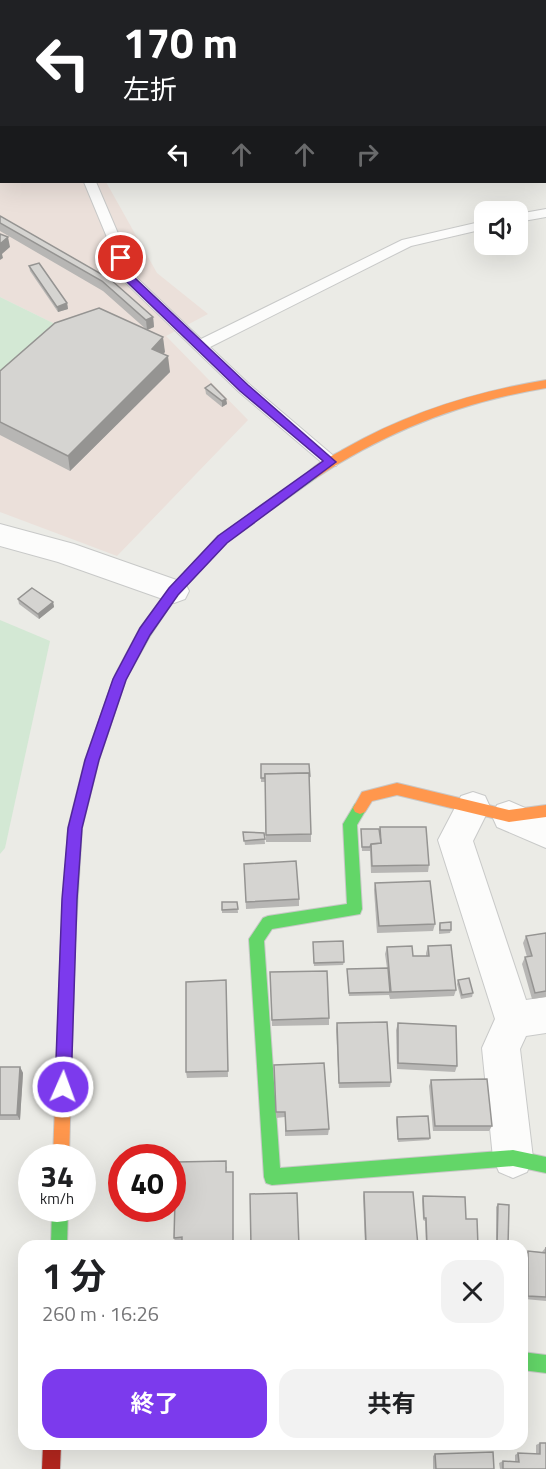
<!DOCTYPE html>
<html lang="ja">
<head>
<meta charset="utf-8">
<style>
  body { margin:0; font-family:"Titillium Web","Noto Sans JP",sans-serif; background:#f2f2f2; color:#202124; height:100vh; display:flex; flex-direction:column; font-size:22px; white-space:nowrap }
  * { box-sizing:border-box; margin:0 }
  p { font-size:20px; color:#757577 }
  .icon { flex:none; width:33px; height:33px; fill:none; stroke:currentColor; stroke-width:2; stroke-linecap:round; stroke-linejoin:round }
  .map { position:relative; flex:1; overflow:hidden }
  .panel { position:absolute; left:18px; top:1240px; width:510px; height:210px; display:flex; flex-direction:column; background:#fff; border-radius:18px; box-shadow:0 6px 24px #0002 }
  .panel>* { flex:none }
  .guide { position:absolute; left:0px; top:0px; width:546px; height:183px; box-shadow:0 6px 24px #0002; background:#202124; color:#fff; overflow:hidden }
  .tools { position:absolute; left:474px; top:201px; display:grid; gap:12px }
  .tools a { display:grid; place-items:center; width:54px; height:54px; border-radius:12px; background:#fff; box-shadow:0 6px 24px #0002; font-size:30px }
  .speed { position:absolute; left:18px; top:1144px; display:flex; gap:12px; font-size:30px; font-weight:700; text-align:center }
  .speed>* { display:grid; place-content:center; width:78px; height:78px; border-radius:50%; background:#fff; box-shadow:0 6px 24px #0002; line-height:1 }
  .speed small { font-size:15px; font-weight:400 }
  .speed .limit { border:9px solid #d22; background:#fff; color:#111 }
  .pin { position:absolute; display:grid; place-items:center; width:51px; height:51px; color:#fff; margin:-26px; border:3px solid #fff; border-radius:50%; box-shadow:0 2px 6px #0007 }
  .me { position:absolute; width:66px; margin:-33px; rotate:2deg; stroke-linejoin:round; filter:drop-shadow(0 0 4px #0008) }
  .turn { display:flex; align-items:center; gap:21px; height:126px; padding:0 24px; font-size:27px }
  .turn .icon { width:78px; height:78px; stroke-width:2.5 }
  .turn b { display:block; font-size:42px; line-height:51px }
  .lanes { display:flex; align-items:center; height:57px; padding:0 24px; background:#0003; justify-content:center; gap:30px; direction:ltr }
  .lanes .off { opacity:.35 }
  .round { display:grid; place-items:center; flex:none; width:63px; height:63px; border-radius:18px; background:#f2f2f2 }
  .headline { display:flex; align-items:center; justify-content:space-between; height:102px; padding:0 24px }
  h1 { font-size:36px; font-weight:700; line-height:45px }
  .primary-button { display:flex; gap:12px; margin-top:auto; padding:12px 24px }
  .primary-button a { flex:1; height:69px; border-radius:18px; background:#7c3aed; color:#fff; font-size:24px; font-weight:700; line-height:69px; text-align:center }
  .primary-button a+a { background:#f2f2f2; color:#202124 }
  .map>svg:first-child { display:block }
</style>
</head>
<body>
<div class="map">
<svg width="546" height="1469" viewBox="0 0 546 1469">
  <rect width="100%" height="100%" fill="#ebebe6"/>
  <path fill="#ebe0da" d="M0,0L168,1L2,2V182H106L157,273L208,314L166,336L248,420L117,556L0,512V380L59,326L0,297Z"/>
  <g fill="#d3e8d4">
    <path d="M0,297L59,326L0,380Z"/>
    <path d="M0,620L50,641L5,848L0,854Z"/>
  </g>
  <g fill="none" stroke-linecap="round" stroke-linejoin="round">
    <g stroke="#c8c9c8" stroke-width="2">
      <g id="lane">
        <path d="M321,0H335L336,2H322Z"/>
        <path d="M544,160L546,161V169L544,168Z"/>
        <path d="M84,182H96L137,278L201,339L402,240L484,221V229L411,246L210,347L249,384L336,458L339,462L336,466H326L239,392L126,283Z"/>
        <path d="M546,209V217L518,222V214Z"/>
      </g>
    </g>
    <g stroke="#c8c9c8" stroke-width="2">
      <g id="street">
        <path d="M0,524L74,544L185,583L189,591L185,599L174,603L58,562L0,546Z"/>
        <path d="M473,792L485,796L490,807L473,841L526,1000L546,997V1033L526,1036L520,1049L533,1158L527,1172L513,1178L499,1172L493,1158L482,1048L495,1019L438,840L461,796Z"/>
        <path d="M509,801L546,817V848L497,827L492,816L497,805Z"/>
      </g>
    </g>
    <g stroke="#c8c8c7" stroke-width="2">
      <g id="fast">
        <path d="M312,471L318,475L316,478L226,542L178,594L150,636L126,679L99,760L82,828L75,943L73,948L68,950L63,948L61,943L68,828L85,760L115,675L140,628L170,588L218,536Z"/>
        <path d="M360,802L365,804L367,808L357,825L362,909L360,914L272,929L264,941L280,1168L513,1150L546,1157V1173L513,1166L272,1185L266,1183L264,1177L249,939L263,918L268,916L347,904L343,824L355,804Z"/>
        <path d="M52,1209H68L67,1246H51Z"/>
        <path d="M522,1352L546,1355V1373L522,1370Z"/>
      </g>
    </g>
    <g stroke="#c8c8c7" stroke-width="2">
      <g id="slow">
        <path d="M546,380V388C462,402 387,431 316,478L312,479L306,475C314,464 332,456 344,449C407,413 474,392 546,380Z"/>
        <path d="M397,783L509,810L546,805V817L509,822L397,795L372,801L365,812L360,814L355,812L353,808L362,792Z"/>
        <path d="M68,936L73,938L75,943L69,1158H53L61,943L63,938Z"/>
      </g>
    </g>
    <g stroke="#c8c8c7" stroke-width="2">
      <path id="jam" d="M43,1444H61L60,1469H42Z"/>
    </g>
    <use href="#lane" fill="#fcfcfb" fill-rule="evenodd"/>
    <use href="#street" fill="#fcfcfb" fill-rule="evenodd"/>
    <use href="#fast" fill="#63d668" fill-rule="evenodd"/>
    <use href="#slow" fill="#ff974d" fill-rule="evenodd"/>
    <use href="#jam" fill="#b3261e" fill-rule="evenodd"/>
  </g>
  <g fill="#b7b6b4">
    <path d="M0,0L2,2V130L0,132Z"/>
    <path d="M0,216L110,279L153,317L154,327L147,330L103,291L0,231Z"/>
    <path d="M29,266L67,303L68,309L58,312L30,271Z"/>
    <path d="M165,352L163,354L170,372L70,471L0,435V371Z"/>
    <path d="M205,388L226,399L227,404L222,407L206,394Z"/>
    <path d="M18,599L53,602L54,607L39,619L19,604Z"/>
    <path d="M261,764L311,834V842H266L265,782H261Z"/>
    <path d="M361,829L429,865L428,872L371,873L370,851H362Z"/>
    <path d="M243,832L264,833L265,844L245,845Z"/>
    <path d="M244,864L299,899V906L246,909Z"/>
    <path d="M375,883L435,924L433,931L377,933L374,890Z"/>
    <path d="M222,902H237L238,913H222Z"/>
    <path d="M440,923L451,930L450,933L439,934V926Z"/>
    <path d="M546,933V997L532,999L522,964L525,957H527L523,943L526,936Z"/>
    <path d="M313,946L344,962L343,965L314,966Z"/>
    <path d="M428,946L456,990L454,996L390,999L389,995L349,996L347,969L387,968L385,954L387,947L413,956H426V953Z"/>
    <path d="M270,972L329,1018V1025L272,1026Z"/>
    <path d="M458,980L473,993L472,997L461,999L457,984Z"/>
    <path d="M226,987L228,1077L187,1078L186,1072Z"/>
    <path d="M337,1023L391,1082L390,1087L339,1088L336,1029Z"/>
    <path d="M398,1023L457,1066L455,1072L397,1069L396,1030Z"/>
    <path d="M274,1065L329,1129L328,1135L285,1136V1117L276,1118Z"/>
    <path d="M0,1067H20L23,1073L20,1120H0Z"/>
    <path d="M431,1080L492,1126L489,1131H433L429,1086Z"/>
    <path d="M397,1117L430,1138L429,1140L398,1142L396,1120Z"/>
    <path d="M227,1166L226,1172H233V1246H182V1241L175,1242L174,1238Z"/>
    <path d="M364,1192L418,1246H365L363,1196Z"/>
    <path d="M423,1196L466,1219L478,1246H426L425,1221L423,1220L422,1199Z"/>
    <path d="M498,1204L508,1246H496V1207Z"/>
    <path d="M546,1247V1301L525,1299V1255L528,1251L542,1252Z"/>
    <path d="M540,1443L546,1469H500L499,1463L503,1461L515,1462V1455L518,1453L536,1454V1445Z"/>
    <path d="M435,1454L494,1469H433V1456Z"/>
  </g>
  <g fill="#959492">
    <path d="M98,0H110L109,2H97Z"/>
    <path d="M2,109V130L0,132V111Z"/>
    <path d="M8,237L10,247L2,254L3,258L0,260V244Z"/>
    <path d="M67,303L68,309L58,312L57,307Z"/>
    <path d="M153,317L154,327L147,330L146,320Z"/>
    <path d="M163,337L165,352L153,364L152,349Z"/>
    <path d="M168,356L170,372L70,471L68,456Z"/>
    <path d="M226,399L227,404L222,407V401Z"/>
    <path d="M53,602L54,607L39,619L38,614Z"/>
    <path d="M20,1067L23,1073L20,1120L17,1115Z"/>
  </g>
  <g fill="#d5d4d1" stroke="#959492" stroke-width="1.5">
    <path d="M0,0H98L97,2H2V54H0Z"/>
    <rect x="0" y="64" width="2" height="18"/>
    <path d="M0,82H2V109L0,111Z"/>
    <path d="M2,133V142L0,143V136Z"/>
    <path d="M0,216L110,279L153,317L146,320L102,281L0,223Z"/>
    <path d="M0,234L8,237L0,244Z"/>
    <path d="M39,263L67,303L57,307L29,266Z"/>
    <path d="M99,308L163,337L152,349L168,356L68,456L0,422V371L55,323Z"/>
    <path d="M211,384L226,399L222,401L205,388Z"/>
    <path d="M32,588L53,602L38,614L18,599Z"/>
    <path d="M261,764H309L310,777L309,773L265,774V778H261Z"/>
    <path d="M309,773L311,834L266,835L265,774Z"/>
    <path d="M380,827H426L429,865L372,866L371,844L381,843Z"/>
    <path d="M361,829H379L381,843L371,844L370,847H362Z"/>
    <path d="M243,832L264,833L265,839L244,841Z"/>
    <path d="M296,861L299,899L246,902L244,864Z"/>
    <path d="M430,881L435,924L379,926L375,883Z"/>
    <path d="M222,902H237L238,909L222,910Z"/>
    <path d="M451,922V930H440V923Z"/>
    <path d="M546,933V991L535,993L525,957L532,956L526,936Z"/>
    <path d="M343,941L344,962L314,963L313,942Z"/>
    <path d="M451,945L456,990L391,992L387,947L412,946L413,956H429L428,946Z"/>
    <path d="M388,968L390,992L349,993L347,969Z"/>
    <path d="M327,971L329,1018L272,1020L270,972Z"/>
    <path d="M469,978L473,993L462,995L458,980Z"/>
    <path d="M226,980L228,1071L186,1072V982Z"/>
    <path d="M387,1022L391,1082L339,1083L337,1023Z"/>
    <path d="M398,1023L456,1026L457,1066L398,1063Z"/>
    <path d="M324,1063L329,1129L286,1131L285,1112H276L274,1065Z"/>
    <path d="M0,1067H20L17,1115H0Z"/>
    <path d="M487,1079L492,1126H435L431,1080Z"/>
    <path d="M428,1116L430,1138L398,1139L397,1117Z"/>
    <path d="M226,1161V1172H233V1246H182V1237L174,1238L176,1162Z"/>
    <path d="M364,1192H413L418,1246H387V1244H366Z"/>
    <path d="M297,1193L299,1246H251L250,1194Z"/>
    <path d="M423,1196L465,1197L466,1219H477L478,1246H427L426,1218H424Z"/>
    <path d="M498,1204L509,1205L508,1246H497Z"/>
    <path d="M546,1247V1297L528,1296V1251L546,1253Z"/>
    <path d="M540,1443H546V1469H503V1461L519,1462L518,1453L540,1454Z"/>
    <path d="M493,1452L494,1469H436L435,1454Z"/>
  </g>
  <path fill="#7c3aed" stroke="#51269a" stroke-width="1.5" d="M121,255L126,258L135,278L248,385L336,462L227,543L178,595L150,635L126,680L99,760L82,828L77,899L71,1087L69,1093L63,1095L58,1093L55,1087L62,899L68,828L85,760L113,679L140,628L169,588L218,536L323,461L240,391L127,282L116,258Z"/>
</svg>
<div class="tools">
<a><svg class="icon" aria-label="sound" viewBox="0 0 24 24"><path d="M4 9h4l5-4v14l-5-4H4zM17 9q2 3 0 6"/></svg></a>
</div>
<div class="speed"><div>34<small>km/h</small></div><div class="limit">40</div></div>
<div class="pin" style="left:121px;top:258px;background:#d93025"><svg class="icon" aria-label="arrive" viewBox="0 0 24 24"><path d="M6 21V4h12l-3 4 3 4H6"/></svg></div>
<svg class="me" style="left:63px;top:1087px" viewBox="-20 -20 40 40"><circle r="17" fill="#7c3aed" stroke="#fff" stroke-width="3"/><path d="M0-11L8 9 0 5-8 9z" fill="#fff"/></svg>
<div class="guide">
<div class="turn"><svg class="icon" aria-label="left" viewBox="0 0 24 24"><path d="M17 20v-9H6M10 6l-5 5 5 5"/></svg><div><b>170 m</b>左折</div></div>
<div class="lanes"><svg class="icon" aria-label="left" viewBox="0 0 24 24"><path d="M17 20v-9H6M10 6l-5 5 5 5"/></svg><svg class="icon off" aria-label="ahead" viewBox="0 0 24 24"><path d="M12 20V5M6 11l6-6 6 6"/></svg><svg class="icon off" aria-label="ahead" viewBox="0 0 24 24"><path d="M12 20V5M6 11l6-6 6 6"/></svg><svg class="icon off" aria-label="right" viewBox="0 0 24 24"><path d="M7 20v-9h11M14 6l5 5-5 5"/></svg></div>
</div>
<section class="panel">
<div class="headline"><div><h1>1 分</h1><p>260 m · 16:26</p></div><a class="round"><svg class="icon" aria-label="close" viewBox="0 0 24 24"><path d="M6 6l12 12M18 6L6 18"/></svg></a></div>
<div class="primary-button"><a>終了</a><a>共有</a></div>
</section>
</div>
</body>
</html>
